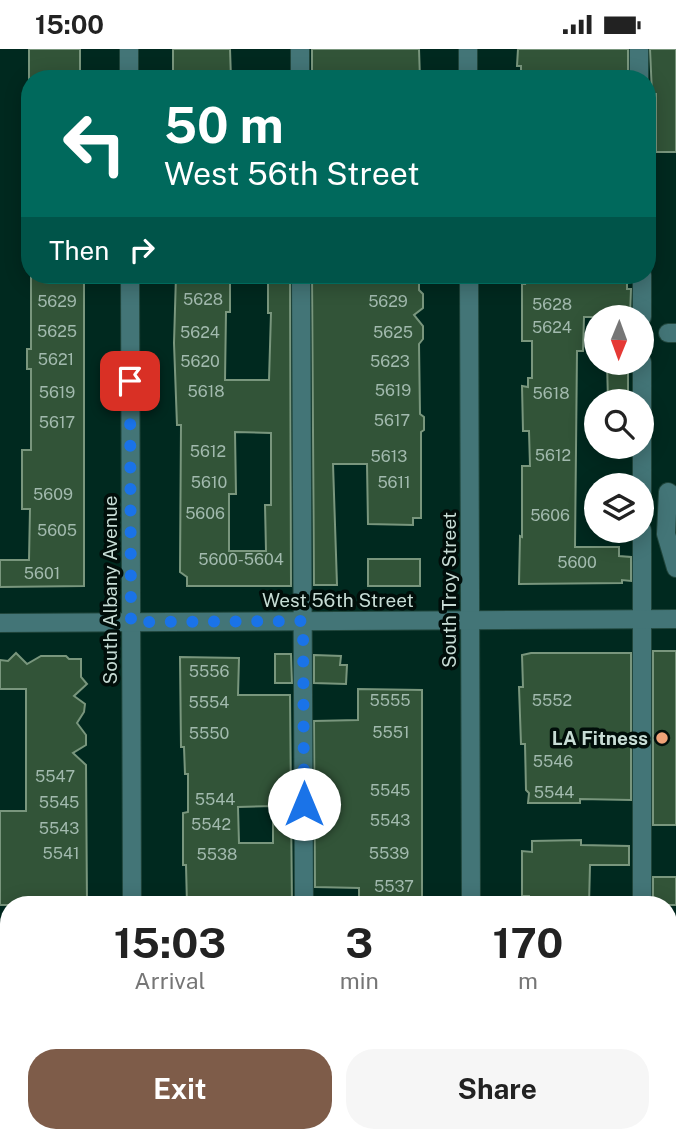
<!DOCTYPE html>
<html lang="en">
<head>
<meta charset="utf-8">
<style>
  body { margin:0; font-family:"Public Sans",sans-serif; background:#f6f6f6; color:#222; height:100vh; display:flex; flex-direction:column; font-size:26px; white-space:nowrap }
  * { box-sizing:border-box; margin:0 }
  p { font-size:23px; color:#767676 }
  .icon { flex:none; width:38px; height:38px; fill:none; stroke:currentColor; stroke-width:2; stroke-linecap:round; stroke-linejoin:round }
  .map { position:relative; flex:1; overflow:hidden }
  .drawer { position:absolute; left:0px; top:847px; width:677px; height:247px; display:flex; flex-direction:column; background:#fff; border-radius:28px 28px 0 0; box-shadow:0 4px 18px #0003 }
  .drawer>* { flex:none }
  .top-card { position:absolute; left:21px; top:21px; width:635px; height:214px; border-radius:28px; box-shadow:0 4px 18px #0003; background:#00695c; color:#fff; overflow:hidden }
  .needle { width:46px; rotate:181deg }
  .buttons { position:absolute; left:584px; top:256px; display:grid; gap:14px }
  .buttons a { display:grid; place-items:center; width:70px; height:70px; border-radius:50%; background:#fff; box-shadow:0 4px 18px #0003; font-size:35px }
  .pin { position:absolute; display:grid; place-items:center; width:60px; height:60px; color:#fff; margin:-30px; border-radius:14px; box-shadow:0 4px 10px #0006 }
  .me { position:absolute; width:77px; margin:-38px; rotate:0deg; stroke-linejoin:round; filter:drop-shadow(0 0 5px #0008) }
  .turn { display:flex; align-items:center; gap:24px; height:147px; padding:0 28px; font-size:32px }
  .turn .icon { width:91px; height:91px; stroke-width:2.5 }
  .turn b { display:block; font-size:49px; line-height:60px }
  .then { display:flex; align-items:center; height:66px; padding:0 28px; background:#0003; gap:14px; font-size:26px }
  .eta { display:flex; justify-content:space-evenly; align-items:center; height:119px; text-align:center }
  .eta b { font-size:42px; font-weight:700; line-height:49px }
  .action { display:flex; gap:14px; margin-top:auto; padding:14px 28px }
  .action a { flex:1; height:80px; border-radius:28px; background:#7e5c49; color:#fff; font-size:28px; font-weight:700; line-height:80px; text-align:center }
  .action a+a { background:#f6f6f6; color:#222 }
  .status { display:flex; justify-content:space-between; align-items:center; height:49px; padding:0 35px; background:#fff; direction:ltr }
  .status svg { height:19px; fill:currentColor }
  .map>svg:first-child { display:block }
</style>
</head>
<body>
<div class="status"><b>15:00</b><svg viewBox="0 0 49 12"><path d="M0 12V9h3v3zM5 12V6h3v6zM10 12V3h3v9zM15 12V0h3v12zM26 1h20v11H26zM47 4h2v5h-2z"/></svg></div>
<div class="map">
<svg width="676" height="1093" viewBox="0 0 676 1093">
  <rect width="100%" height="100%" fill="#00291f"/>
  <g fill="#325438" stroke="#79967d" stroke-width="2" fill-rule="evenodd">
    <rect x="29" y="0" width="51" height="30"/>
    <path d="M173,0H230L231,30H173Z"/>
    <path d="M312,0H419L420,30H312Z"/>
    <path d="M518,0H628V30H521V17H517Z"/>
    <path d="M650,0H676V103H656V45H652Z"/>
    <path d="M31,226H84V537L0,538V511H29L30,460H22V401H31V320H27V300H31Z"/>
    <path d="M176,226H230V263H226L225,331H269L271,264H268V226H290L291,537H187V528L180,523L181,376H177L174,294ZM235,383L271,384V456H265L266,502H229V445H236Z"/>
    <path d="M312,226H419V241L423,245V259L414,266L423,277V290L419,295L420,365L424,368V381L421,383V469H413V476L368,475L367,415H333L337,536H314Z"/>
    <path d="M524,226H627V240H631L630,268H584L583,302H577L575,498H619V507L631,508V532L622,531V534L519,535L520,487L522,488V417H530L529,382H523L522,337L528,338V329H532V292H522V235H525Z"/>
    <path d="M607,313H628V352H608Z"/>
    <rect x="368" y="510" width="52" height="27"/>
    <rect x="653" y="602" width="23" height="174"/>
    <path d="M16,604L27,615L41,607H66L69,610H81V628L87,635L74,647L85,655L84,663L77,674L86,686V696L73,704L86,716L87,856H0V762H26V640H0V611L8,612Z"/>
    <path d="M531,604H631V751L580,750V754H528L529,744L526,741L525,695H521L519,638H523L522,606Z"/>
    <path d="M275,605H291L292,634H275Z"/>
    <path d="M314,606L341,607L340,616H347L346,635L314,634Z"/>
    <path d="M180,608L239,609L238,646H290L292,856H187L186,816H183V764L188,763V725H185L184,698H181ZM273,757V794H239L238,758Z"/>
    <path d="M358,640L422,641V850H413V856H359V839L315,838L314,672L358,671Z"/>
    <path d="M581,791V796L629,797V816H590L589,856H529V847H522V802L532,803V792Z"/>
    <rect x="653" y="828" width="23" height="28"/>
  </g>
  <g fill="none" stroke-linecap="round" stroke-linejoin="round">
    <g stroke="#20463c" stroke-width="20">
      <g id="minor">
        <path d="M129,0V30"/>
        <path d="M300,0V30"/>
        <path d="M468,0V30"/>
        <path d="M639,0V30"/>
        <path d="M130,226L132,856"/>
        <path d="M301,226L304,856"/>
        <path d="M469,226L471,856"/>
        <path d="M642,226V268"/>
        <path d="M668,284H676"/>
        <path d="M642,313V443"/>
        <path d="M676,448L668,443L666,485L676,519"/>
        <path d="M642,481V856"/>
        <path d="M0,574L676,570"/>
        <path d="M0,1080H9"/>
        <path d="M133,1085V1093"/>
        <path d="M472,1085V1093"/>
        <path d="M643,1085V1093"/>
        <path d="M663,1093L666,1085"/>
      </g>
    </g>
    <use href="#minor" stroke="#437577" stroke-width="18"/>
  </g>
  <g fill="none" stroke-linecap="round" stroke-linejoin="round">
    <path stroke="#1a73e8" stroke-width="12" stroke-dasharray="0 21.6" d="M130,332L131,573L303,572L304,755"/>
  </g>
  <circle fill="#efa378" stroke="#010e0a" stroke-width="2.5" cx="662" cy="689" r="7"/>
  <g text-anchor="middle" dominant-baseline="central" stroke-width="7" stroke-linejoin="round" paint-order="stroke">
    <g font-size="16" fill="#a2baae">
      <text x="203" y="250">5628</text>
      <text x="57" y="252">5629</text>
      <text x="388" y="252">5629</text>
      <text x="552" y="255">5628</text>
      <text x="552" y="278">5624</text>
      <text x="57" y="282">5625</text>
      <text x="200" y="283">5624</text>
      <text x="393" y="283">5625</text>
      <text x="56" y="310">5621</text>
      <text x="200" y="312">5620</text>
      <text x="390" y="312">5623</text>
      <text x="393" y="341">5619</text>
      <text x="206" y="342">5618</text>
      <text x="57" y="343">5619</text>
      <text x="551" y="344">5618</text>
      <text x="392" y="371">5617</text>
      <text x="57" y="373">5617</text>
      <text x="208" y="402">5612</text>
      <text x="553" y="406">5612</text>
      <text x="389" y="407">5613</text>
      <text x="209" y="433">5610</text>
      <text x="394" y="433">5611</text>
      <text x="53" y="445">5609</text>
      <text x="205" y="464">5606</text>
      <text x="550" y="466">5606</text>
      <text x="57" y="481">5605</text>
      <text x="241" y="510">5600-5604</text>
      <text x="577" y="513">5600</text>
      <text x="42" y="524">5601</text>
      <text x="209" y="622">5556</text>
      <text x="390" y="651">5555</text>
      <text x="552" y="651">5552</text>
      <text x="209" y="653">5554</text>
      <text x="391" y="683">5551</text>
      <text x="209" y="684">5550</text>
      <text x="553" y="712">5546</text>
      <text x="55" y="727">5547</text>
      <text x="390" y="741">5545</text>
      <text x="554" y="743">5544</text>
      <text x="215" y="750">5544</text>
      <text x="59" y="753">5545</text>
      <text x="390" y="771">5543</text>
      <text x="211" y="775">5542</text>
      <text x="59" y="779">5543</text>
      <text x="61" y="804">5541</text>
      <text x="389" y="804">5539</text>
      <text x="217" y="805">5538</text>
      <text x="394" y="837">5537</text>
    </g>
    <g font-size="19" fill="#c7dcd5" stroke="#010e0a">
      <text transform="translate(110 541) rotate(-90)">South Albany Avenue</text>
      <text transform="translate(449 541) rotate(-90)">South Troy Street</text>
      <text x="338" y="551">West 56th Street</text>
    </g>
    <g font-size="19" font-weight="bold" fill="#c7dcd5" stroke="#010e0a" text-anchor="end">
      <text x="648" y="689">LA Fitness</text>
    </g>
  </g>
</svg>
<div class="buttons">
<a><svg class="needle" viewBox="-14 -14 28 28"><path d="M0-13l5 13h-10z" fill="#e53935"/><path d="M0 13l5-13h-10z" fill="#767676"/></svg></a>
<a><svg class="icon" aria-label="search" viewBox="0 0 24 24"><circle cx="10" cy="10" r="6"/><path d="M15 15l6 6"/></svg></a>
<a><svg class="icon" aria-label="layers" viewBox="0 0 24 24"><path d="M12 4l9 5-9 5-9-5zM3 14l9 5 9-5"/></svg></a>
</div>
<div class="pin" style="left:130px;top:332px;background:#d93025"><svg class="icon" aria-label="arrive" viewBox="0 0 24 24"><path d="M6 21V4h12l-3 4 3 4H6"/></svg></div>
<svg class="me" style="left:304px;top:755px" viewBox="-20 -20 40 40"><circle r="19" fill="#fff"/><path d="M0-13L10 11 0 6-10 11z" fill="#1a73e8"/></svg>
<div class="top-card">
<div class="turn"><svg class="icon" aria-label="left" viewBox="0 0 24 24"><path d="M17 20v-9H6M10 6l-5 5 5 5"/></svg><div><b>50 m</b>West 56th Street</div></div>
<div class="then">Then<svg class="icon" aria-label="right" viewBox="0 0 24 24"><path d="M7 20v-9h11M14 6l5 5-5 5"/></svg></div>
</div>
<section class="drawer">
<div class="eta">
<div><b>15:03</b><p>Arrival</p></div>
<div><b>3</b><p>min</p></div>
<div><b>170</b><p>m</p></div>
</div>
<div class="action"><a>Exit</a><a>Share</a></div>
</section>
</div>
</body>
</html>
